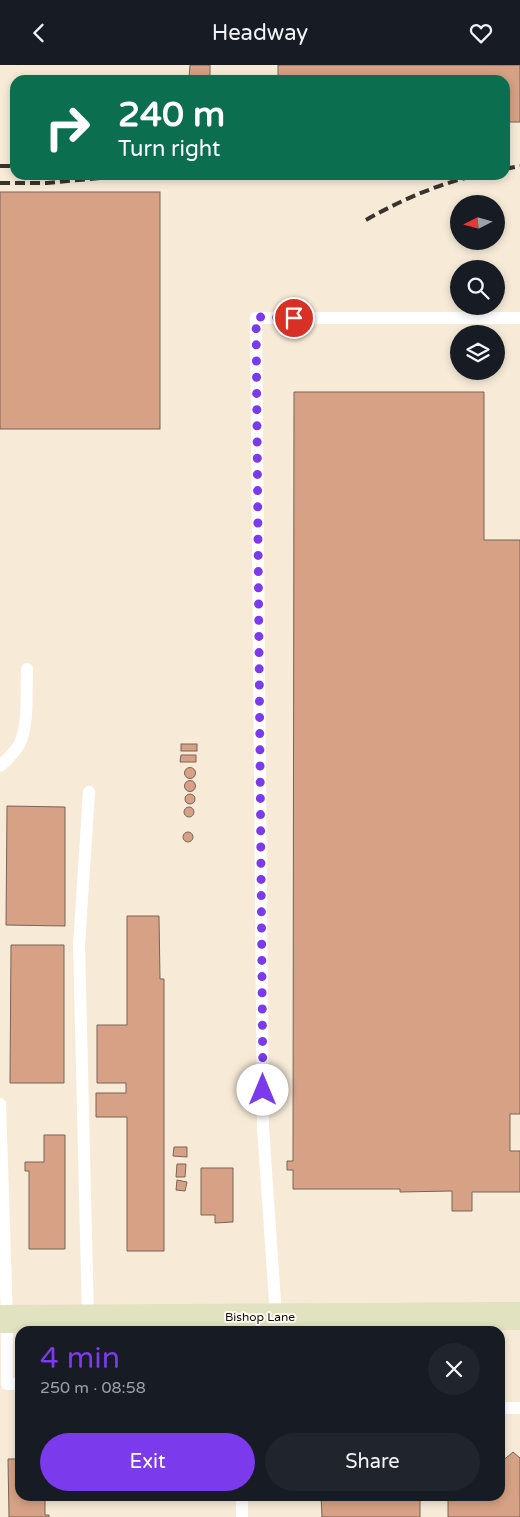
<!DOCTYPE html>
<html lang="en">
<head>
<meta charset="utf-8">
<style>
  body { margin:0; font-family:"Varela Round",sans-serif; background:#20242c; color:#f1f3f6; height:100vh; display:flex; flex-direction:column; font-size:19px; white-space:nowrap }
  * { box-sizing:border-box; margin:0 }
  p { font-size:16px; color:#9ea1a6 }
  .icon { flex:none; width:28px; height:28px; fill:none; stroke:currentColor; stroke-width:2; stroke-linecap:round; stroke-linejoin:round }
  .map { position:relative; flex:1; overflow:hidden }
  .side { position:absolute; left:15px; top:1261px; width:490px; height:175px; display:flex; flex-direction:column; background:#171b24; border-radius:15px; box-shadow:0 2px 8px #0003 }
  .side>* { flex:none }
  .top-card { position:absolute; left:10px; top:10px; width:500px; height:105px; border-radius:15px; box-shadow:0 2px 8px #0003; background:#0b6e4f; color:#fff; overflow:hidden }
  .needle { width:32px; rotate:264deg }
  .fabs { position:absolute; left:450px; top:130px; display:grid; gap:10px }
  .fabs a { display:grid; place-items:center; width:55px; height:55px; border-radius:50%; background:#171b24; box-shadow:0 2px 8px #0003; font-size:25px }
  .pin { position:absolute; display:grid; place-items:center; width:42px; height:42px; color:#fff; margin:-21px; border:2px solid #fff; border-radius:50%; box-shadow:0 1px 5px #0007 }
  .me { position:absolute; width:55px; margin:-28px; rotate:0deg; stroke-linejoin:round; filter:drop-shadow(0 0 4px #0008) }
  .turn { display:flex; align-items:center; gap:18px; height:105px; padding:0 25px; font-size:22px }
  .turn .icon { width:65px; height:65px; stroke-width:2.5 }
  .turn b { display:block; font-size:35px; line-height:42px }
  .round { display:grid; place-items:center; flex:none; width:52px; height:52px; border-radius:26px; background:#20242c }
  .head { display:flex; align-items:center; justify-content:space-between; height:85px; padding:0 25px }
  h1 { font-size:30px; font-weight:600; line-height:38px; color:#7c3aed }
  .button { display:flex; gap:10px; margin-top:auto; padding:10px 25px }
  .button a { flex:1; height:58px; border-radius:30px; background:#7c3aed; color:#fff; font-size:20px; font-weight:600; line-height:58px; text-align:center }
  .button a+a { background:#20242c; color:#f1f3f6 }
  header { display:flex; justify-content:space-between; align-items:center; height:65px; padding:0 25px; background:#171b24; font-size:22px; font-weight:600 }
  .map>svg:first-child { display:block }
</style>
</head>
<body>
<header><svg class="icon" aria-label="back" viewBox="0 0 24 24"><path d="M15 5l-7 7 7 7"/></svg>Headway<svg class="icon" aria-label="heart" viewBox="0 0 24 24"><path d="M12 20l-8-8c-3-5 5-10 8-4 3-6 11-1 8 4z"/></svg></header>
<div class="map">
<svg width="520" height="1452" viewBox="0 0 520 1452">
  <rect width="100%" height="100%" fill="#f7ebd8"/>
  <g fill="#d6a184" stroke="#77645a">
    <path d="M190,0H210V13H189Z"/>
    <path d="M278,0H520V57H505V15H278Z"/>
    <path d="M12,31H15V53L11,52Z"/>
    <rect x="0" y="127" width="160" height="237"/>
    <path d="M294,327H484V475H520V1049H510V1086H520V1127H472V1146H452V1126L400,1127V1124H293V1105H287V1096H293Z"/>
    <rect x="181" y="679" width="16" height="7"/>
    <path d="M181,690H196V697H180Z"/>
    <circle cx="190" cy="708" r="5.5"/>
    <circle cx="190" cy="721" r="5.5"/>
    <circle cx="190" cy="734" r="5"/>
    <path d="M7,741L65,742V861L6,860Z"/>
    <circle cx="189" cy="747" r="5"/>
    <circle cx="188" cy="772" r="5"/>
    <path d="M127,851H159L160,914H164V1186H127V1052H96V1028H126V1018H97V960H127Z"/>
    <path d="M11,880H64V1018H10Z"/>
    <path d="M44,1070H65V1184H29V1106H25V1097H44Z"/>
    <path d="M174,1082H187V1092L173,1091Z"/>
    <path d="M177,1099H186L185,1112H176Z"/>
    <path d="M201,1103H233V1157L215,1158V1150H201Z"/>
    <path d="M177,1115L187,1117L185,1126L176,1125Z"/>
    <path d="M513,1387L520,1393V1452H448V1431H500V1398Z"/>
    <path d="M8,1394H20V1431H45V1450H49V1452H9Z"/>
    <path d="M321,1431H420V1452H322Z"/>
  </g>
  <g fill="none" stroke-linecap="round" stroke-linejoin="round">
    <g stroke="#fff" stroke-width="12">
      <path d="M0,701C7,695 14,688 19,680C29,662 26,625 27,604"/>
      <path d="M0,1039L7,1254V1319H20"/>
      <path d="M276,1251L263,1063L256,253H520"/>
      <path d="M88,1253L79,880L89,727"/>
      <path d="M500,1343H520"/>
      <path d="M242,1431V1452"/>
    </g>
    <path stroke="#e1e2c0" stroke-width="28" d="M0,1254L520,1251"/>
    <g stroke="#39342b" stroke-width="4" stroke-dasharray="10 5" stroke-linecap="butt">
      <path d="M0,101H15"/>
      <path d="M505,104L520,101"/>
      <path d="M0,118H47L131,110"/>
      <path d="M366,155C401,135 438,119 477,110"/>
    </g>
  </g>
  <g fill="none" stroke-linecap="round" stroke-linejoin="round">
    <path stroke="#7c3aed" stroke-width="9" stroke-dasharray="0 16.2" d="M263,1025L256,252L294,253"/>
  </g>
  <g text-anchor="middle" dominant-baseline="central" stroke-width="4" stroke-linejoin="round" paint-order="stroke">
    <g font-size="12" fill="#120e07" stroke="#fefaf2">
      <text x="260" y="1252">Bishop Lane</text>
    </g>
  </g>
</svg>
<div class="fabs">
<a><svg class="needle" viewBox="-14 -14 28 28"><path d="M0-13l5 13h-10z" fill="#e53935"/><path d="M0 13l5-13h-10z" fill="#9ea1a6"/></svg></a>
<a><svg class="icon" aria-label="search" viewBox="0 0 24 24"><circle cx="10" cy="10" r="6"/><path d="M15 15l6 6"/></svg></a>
<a><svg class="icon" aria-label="layers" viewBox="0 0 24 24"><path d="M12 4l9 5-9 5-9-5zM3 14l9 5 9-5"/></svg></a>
</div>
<div class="pin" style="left:294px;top:253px;background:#d93025"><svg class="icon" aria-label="arrive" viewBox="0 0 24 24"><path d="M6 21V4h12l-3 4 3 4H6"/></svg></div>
<svg class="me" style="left:263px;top:1025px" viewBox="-20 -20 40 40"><circle r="19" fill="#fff"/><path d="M0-13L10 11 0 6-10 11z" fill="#7c3aed"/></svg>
<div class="top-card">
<div class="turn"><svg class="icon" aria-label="right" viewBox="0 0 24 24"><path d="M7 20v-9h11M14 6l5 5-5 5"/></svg><div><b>240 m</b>Turn right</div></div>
</div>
<section class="side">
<div class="head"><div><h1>4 min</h1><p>250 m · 08:58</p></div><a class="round"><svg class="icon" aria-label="close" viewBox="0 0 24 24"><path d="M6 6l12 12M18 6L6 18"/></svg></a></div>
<div class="button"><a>Exit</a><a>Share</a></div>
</section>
</div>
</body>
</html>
